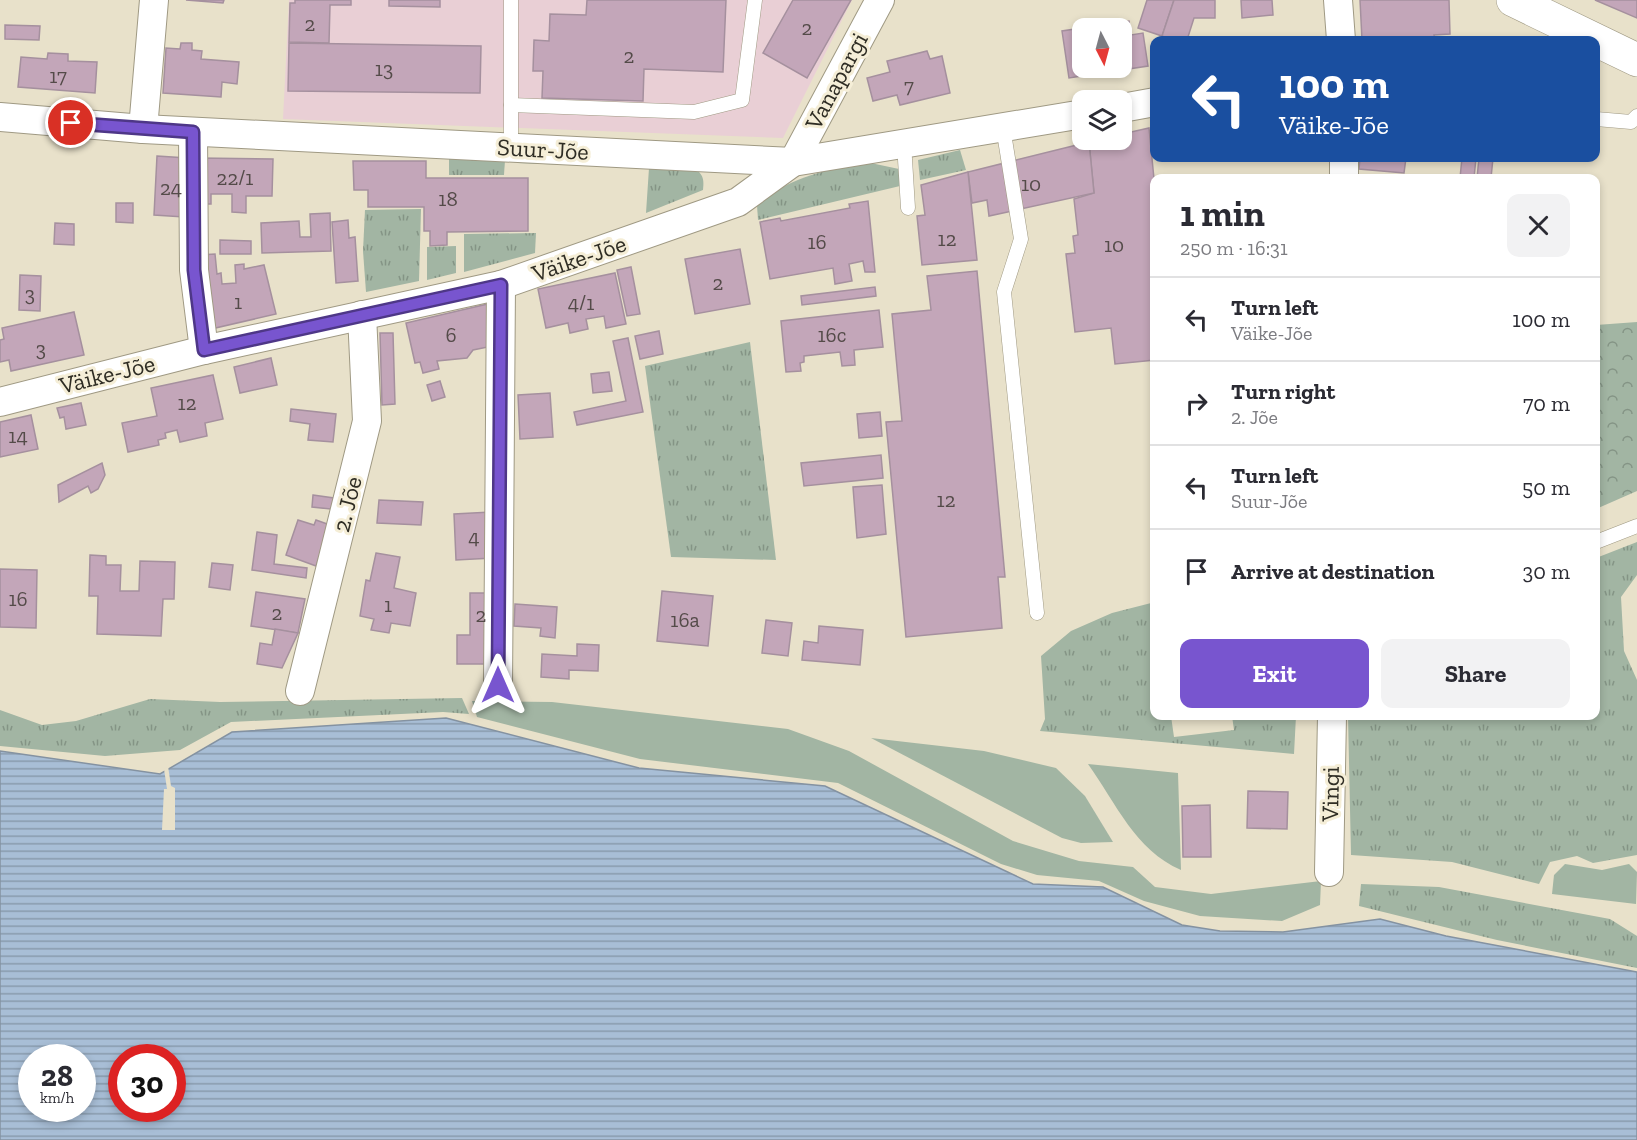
<!DOCTYPE html>
<html lang="en">
<head>
<meta charset="utf-8">
<style>
  body { margin:0; font-family:"Zilla Slab",serif; background:#f2f2f3; color:#2b2b33; height:100vh; display:flex; flex-direction:column; font-size:22px; white-space:nowrap }
  * { box-sizing:border-box; margin:0 }
  p { font-size:20px; color:#7c7c81 }
  .icon { flex:none; width:33px; height:33px; fill:none; stroke:currentColor; stroke-width:2; stroke-linecap:round; stroke-linejoin:round }
  .map { position:relative; flex:1; overflow:hidden }
  .drawer { position:absolute; left:1150px; top:174px; width:450px; height:546px; display:flex; flex-direction:column; background:#fff; border-radius:12px; box-shadow:0 3px 9px #0003 }
  .drawer>* { flex:none }
  .top-card { position:absolute; left:1150px; top:36px; width:450px; height:126px; border-radius:12px; box-shadow:0 3px 9px #0003; background:#1a4fa0; color:#fff; overflow:hidden }
  .needle { width:39px; rotate:174deg }
  .buttons { position:absolute; left:1072px; top:18px; display:grid; gap:12px }
  .buttons a { display:grid; place-items:center; width:60px; height:60px; border-radius:12px; background:#fff; box-shadow:0 3px 9px #0003; font-size:30px }
  .speed { position:absolute; left:18px; top:1044px; display:flex; gap:12px; font-size:30px; font-weight:700; text-align:center }
  .speed>* { display:grid; place-content:center; width:78px; height:78px; border-radius:50%; background:#fff; box-shadow:0 3px 9px #0003; line-height:1 }
  .speed small { font-size:15px; font-weight:400 }
  .speed .limit { border:9px solid #d22; background:#fff; color:#111 }
  .pin { position:absolute; display:grid; place-items:center; width:51px; height:51px; color:#fff; margin:-26px; border:3px solid #fff; border-radius:50%; box-shadow:0 2px 6px #0007 }
  .me { position:absolute; width:66px; margin:-33px; rotate:0deg; stroke-linejoin:round; filter:drop-shadow(0 0 4px #0008) }
  .turn { display:flex; align-items:center; gap:21px; height:126px; padding:0 30px; font-size:27px }
  .turn .icon { width:78px; height:78px; stroke-width:2.5 }
  .turn b { display:block; font-size:42px; line-height:51px }
  .round { display:grid; place-items:center; flex:none; width:63px; height:63px; border-radius:12px; background:#f2f2f3 }
  .overview { display:flex; align-items:center; justify-content:space-between; height:102px; padding:0 30px }
  h1 { font-size:36px; font-weight:700; line-height:45px }
  .action { display:flex; gap:12px; margin-top:auto; padding:12px 30px }
  .action a { flex:1; height:69px; border-radius:12px; background:#7855cf; color:#fff; font-size:24px; font-weight:700; line-height:69px; text-align:center }
  .action a+a { background:#f2f2f3; color:#2b2b33 }
  ul { padding:0; list-style:none }
  li { display:flex; align-items:center; gap:18px; height:84px; padding:0 30px; border-top:2px solid #e1e1e2 }
  li div { flex:1 }
  li b { display:block; font-size:22px }
  li em { font-style:normal }
  .map>svg:first-child { display:block }
</style>
</head>
<body>
<div class="map">
<svg width="1637" height="1140" viewBox="0 0 1637 1140">
  <defs>
    <pattern id="grass-tufts" width="24" height="20" patternUnits="userSpaceOnUse" patternTransform="scale(1.5)"><rect width="24" height="20" fill="#a2b5a3"/><path d="M3 7l-1-3M5 7V3M7 7l1-3M15 17l-1-3M17 17v-4M19 17l1-3" fill="none" stroke="#849485"/></pattern>
    <pattern id="forest-crowns" width="20" height="18" patternUnits="userSpaceOnUse" patternTransform="scale(1.5)"><rect width="20" height="18" fill="#a2b5a3"/><path d="M2 6a3 3 0 1 1 6 0M12 15a3 3 0 1 1 6 0" fill="none" stroke="#849485"/></pattern>
    <pattern id="water-rules" width="6" height="5" patternUnits="userSpaceOnUse" patternTransform="scale(1.5)"><rect width="6" height="5" fill="#a8bed6"/><path d="M0 2.5h6" fill="none" stroke="#899bad"/></pattern>
  </defs>
  <rect width="100%" height="100%" fill="#e8e1ca"/>
  <path fill="#e9cfd5" d="M289,0H852L783,138L283,119Z"/>
  <g fill="url(#grass-tufts)">
    <path d="M960,150L966,170L920,180L918,160Z"/>
    <path d="M449,158L505,160L504,175H449Z"/>
    <path d="M519,159L691,165C701,173 705,176 703,190L646,213L649,168L517,163Z"/>
    <path d="M866,162L899,169L900,186L758,220L757,205C787,178 826,170 866,162Z"/>
    <path d="M421,209L419,281L366,292L363,251L365,210Z"/>
    <path d="M536,233L535,253L464,272V234Z"/>
    <path d="M456,246V273L427,280V247Z"/>
    <path d="M750,342L776,560L671,557L645,366Z"/>
    <path d="M1637,542V575L1621,597L1624,651L1637,680V855L1593,863L1577,856L1550,862L1539,884L1452,862L1351,855L1348,716H1596V558Z"/>
    <path d="M1155,602V716H1171L1174,737L1234,730L1232,716H1296L1294,754L1040,731L1045,719L1041,656L1071,631L1112,613Z"/>
    <path d="M462,698L469,714L443,712L231,722L180,750L105,756L0,746V710L42,725L76,721L150,699L220,702Z"/>
    <path d="M1361,884L1439,887L1610,919L1637,936V968L1497,940L1359,906Z"/>
  </g>
  <path fill="url(#forest-crowns)" d="M1637,322V491L1596,509V325Z"/>
  <g fill="#a2b5a3">
    <path d="M472,701L552,702L788,729L849,751L1013,841L1079,861L1133,867L1155,887L1211,894L1321,881L1320,905L1282,921L1200,916L1144,901L1099,881L1037,875L1001,864L838,783L640,759L477,717Z"/>
    <path d="M871,738L984,751L1056,768L1085,796L1113,842L1081,843L1062,838Z"/>
    <path d="M1088,764L1178,773L1181,870C1135,850 1116,803 1088,764Z"/>
    <path d="M1565,864L1602,870L1629,864L1637,872L1636,904L1552,894L1554,875Z"/>
  </g>
  <path fill="url(#water-rules)" stroke="#8492a1" stroke-width="1.5" fill-rule="evenodd" d="M446,718L639,768L825,786L1033,884L1103,887L1182,925L1220,931L1283,932L1380,919L1446,936L1637,972V1140H0V751L160,774L232,732ZM32,1058H82V1108H32ZM122,1058H172V1108H122Z"/>
  <path fill="#e8e1ca" d="M168,766L171,786L175,788V830H162L164,789H167L164,769Z"/>
  <g fill="#c3a6b9" stroke="#a5909e" stroke-width="1.5" fill-rule="evenodd">
    <path d="M186,0H224L223,3Z"/>
    <path d="M295,0H351V5H330L329,43L289,42L290,3H295Z"/>
    <path d="M389,0H440V7L389,6Z"/>
    <path d="M587,0H726L723,72L644,69L643,101L542,98L543,71H533L534,40L549,41L550,14L586,15Z"/>
    <path d="M793,0H851L807,78L763,53Z"/>
    <path d="M1147,0H1174L1162,36L1138,28Z"/>
    <path d="M1174,0H1215V18H1194L1187,40H1173L1162,36Z"/>
    <path d="M1241,0H1272L1273,15L1242,18Z"/>
    <path d="M1360,0H1449L1450,34L1434,35L1435,40H1362Z"/>
    <path d="M1595,0H1637V18Z"/>
    <path d="M1129,21L1131,35L1143,33L1148,66L1069,78L1062,31ZM1083,28H1122V68H1083Z"/>
    <path d="M5,25L40,26L39,40L5,39Z"/>
    <path d="M181,43H192V50L202,51L201,59L239,62L237,84L222,82L221,97L163,93L166,48L180,49Z"/>
    <path d="M289,43L481,46L480,93L288,91Z"/>
    <path d="M927,51L930,59L942,56L950,93L900,105L897,95L873,101L867,78L890,72L887,61Z"/>
    <path d="M48,53L68,54V61L97,62L95,93L18,87L21,57L47,59Z"/>
    <path d="M1149,128L1155,189V360L1115,364L1111,328L1075,332L1066,254L1075,253L1073,236L1078,235L1074,199L1094,193L1089,142L1122,140V134Z"/>
    <path d="M1089,142L1094,193L989,216L987,200L972,203L968,172Z"/>
    <path d="M157,156L187,158L184,217L154,215Z"/>
    <path d="M198,158L273,159L272,196H246V213L232,212V194H211V204H198Z"/>
    <path d="M1360,158H1416H1406L1404,173L1359,169Z"/>
    <path d="M1462,158H1476L1474,178H1460Z"/>
    <path d="M1479,158H1493L1491,178H1477Z"/>
    <path d="M353,161H426V178H528V231L447,232V245L430,246V231H424V207H368V190H354Z"/>
    <path d="M968,172L977,260L922,265L917,216L925,215L921,185Z"/>
    <path d="M868,201L875,272H865L863,261L849,264L852,281L835,284L833,268L770,279L760,222L780,218L781,221L850,208L849,204Z"/>
    <path d="M116,203H133V223L116,222Z"/>
    <path d="M330,213L331,251L262,253L261,223L299,221L300,237H311L310,214Z"/>
    <path d="M348,220L349,238L355,237L358,281L336,283L332,222Z"/>
    <path d="M55,223L74,224V245L54,244Z"/>
    <path d="M220,240L251,241V254H220Z"/>
    <path d="M740,249L750,304L695,314L685,259Z"/>
    <path d="M215,254L217,274L221,273L222,284L236,283L235,265L244,264V269L264,265L276,314L211,329L199,255Z"/>
    <path d="M631,267L640,314L627,316L617,270Z"/>
    <path d="M977,271L1005,577H998L1002,628L906,637L886,422L902,421L892,314L931,310L927,276Z"/>
    <path d="M615,273L626,324L606,328L604,316L586,319L588,329L570,333L568,323L546,328L538,289Z"/>
    <path d="M20,275L41,276L40,311L19,310Z"/>
    <path d="M875,287L876,296L802,305L801,296Z"/>
    <path d="M492,303L493,346L473,350L467,358L437,361L439,369L423,373L420,362L415,363L406,323Z"/>
    <path d="M879,310L883,347L854,350L855,365L842,366L840,352L804,356V362L800,363L801,371L786,372L781,321Z"/>
    <path d="M74,312L84,355L11,371L9,360L0,362V340L4,339L2,328Z"/>
    <path d="M659,331L663,354L640,359L635,336Z"/>
    <path d="M380,333H393L395,404L382,405Z"/>
    <path d="M628,338L643,412L577,425L574,412L626,401L613,341Z"/>
    <path d="M271,358L277,385L240,393L234,367Z"/>
    <path d="M609,372L612,391L593,393L591,374Z"/>
    <path d="M213,375L223,419L205,423L207,436L180,442L177,430L165,433L166,438L158,440L159,445L128,452L122,423L157,416L151,388Z"/>
    <path d="M440,381L445,397L432,401L427,385Z"/>
    <path d="M550,393L553,437L520,439L518,395Z"/>
    <path d="M81,403L86,425L66,429L64,417L60,418L57,408Z"/>
    <path d="M291,409L336,414L333,442L308,440L310,424L290,421Z"/>
    <path d="M880,412L882,436L859,438L857,414Z"/>
    <path d="M31,415L38,449L0,457V422Z"/>
    <path d="M881,455L883,478L804,486L801,463Z"/>
    <path d="M102,463L105,475L98,489L91,493L88,486L59,502L58,485Z"/>
    <path d="M882,485L886,534L857,538L853,487Z"/>
    <path d="M313,495L341,499L340,510L312,507Z"/>
    <path d="M379,500L423,502L421,525L377,523Z"/>
    <path d="M491,512L493,558L456,560L454,514Z"/>
    <path d="M298,520L314,525L316,520L330,525L316,566L286,555Z"/>
    <path d="M257,532L277,535L274,564L307,568L306,578L252,570Z"/>
    <path d="M376,553L400,557L394,588L416,593L410,626L391,623L389,633L371,630L374,619L360,616L366,580L370,581Z"/>
    <path d="M90,555L106,556V565H121L120,591H139L140,561L175,562L174,599H163L161,636L97,634L98,596H89Z"/>
    <path d="M212,563L233,565L230,590L209,587Z"/>
    <path d="M0,569L37,570L36,628L0,627Z"/>
    <path d="M662,591L713,596L708,646L657,641Z"/>
    <path d="M256,592L305,599L298,633L251,626Z"/>
    <path d="M470,593H491L492,664H457V635H470Z"/>
    <path d="M515,604L557,607L555,638L540,636L541,628L514,626Z"/>
    <path d="M766,620L792,623L788,656L762,653Z"/>
    <path d="M819,626L863,630L860,665L802,660L804,641L818,643Z"/>
    <path d="M275,629L298,633L282,668L257,664L260,643L272,645Z"/>
    <path d="M577,644L599,645L598,671L569,670V679L541,677L542,654L577,656Z"/>
    <path d="M1248,791L1288,792L1287,829L1247,828Z"/>
    <path d="M1210,805L1211,857H1183L1182,806Z"/>
  </g>
  <g fill="none" stroke-linecap="round" stroke-linejoin="round">
    <g stroke="#9f9983" stroke-width="15">
      <g id="lane">
        <path d="M511,105L694,112L742,100L755,0"/>
        <path d="M1596,119L1631,122L1637,116"/>
        <path d="M1003,127L1021,239L1004,292L1037,613"/>
        <path d="M904,143L908,208"/>
        <path d="M511,148V0"/>
        <path d="M1596,542L1637,526"/>
      </g>
    </g>
    <g stroke="#9f9983" stroke-width="30">
      <g id="street">
        <path d="M1338,0L1341,40"/>
        <path d="M1122,108L1155,102"/>
        <path d="M0,117L143,129L793,162L1083,114"/>
        <path d="M143,129L154,0"/>
        <path d="M193,132L194,270L204,350"/>
        <path d="M1344,178V158"/>
        <path d="M0,402L204,350L501,285L738,202L793,162L880,0"/>
        <path d="M498,685L501,285"/>
        <path d="M300,691L367,421L362,315"/>
        <path d="M1329,872L1332,716"/>
      </g>
    </g>
    <g stroke="#9f9983" stroke-width="34">
      <path id="secondary" d="M1513,0L1637,60"/>
    </g>
    <use href="#lane" stroke="#fff" stroke-width="14"/>
    <use href="#street" stroke="#fff" stroke-width="28"/>
    <use href="#secondary" stroke="#fff" stroke-width="33"/>
  </g>
  <g fill="none" stroke-linecap="round" stroke-linejoin="round">
    <g stroke="#4e3787" stroke-width="15">
      <path id="route" d="M71,123L193,132L194,270L204,350L501,285L498,685"/>
    </g>
    <use href="#route" stroke="#7855cf" stroke-width="10"/>
  </g>
  <g text-anchor="middle" dominant-baseline="central" stroke-width="6" stroke-linejoin="round" paint-order="stroke">
    <g font-size="21" fill="#544b49">
      <text x="310" y="23">2</text>
      <text x="807" y="27">2</text>
      <text x="629" y="55">2</text>
      <text x="384" y="68">13</text>
      <text x="58" y="75">17</text>
      <text x="909" y="85">7</text>
      <text x="235" y="177">22/1</text>
      <text x="1031" y="183">10</text>
      <text x="171" y="187">24</text>
      <text x="448" y="198">18</text>
      <text x="947" y="238">12</text>
      <text x="817" y="241">16</text>
      <text x="1114" y="244">10</text>
      <text x="718" y="282">2</text>
      <text x="30" y="293">3</text>
      <text x="238" y="301">1</text>
      <text x="581" y="302">4/1</text>
      <text x="451" y="334">6</text>
      <text x="832" y="334">16c</text>
      <text x="41" y="348">3</text>
      <text x="187" y="402">12</text>
      <text x="18" y="435">14</text>
      <text x="946" y="499">12</text>
      <text x="474" y="536">4</text>
      <text x="18" y="598">16</text>
      <text x="388" y="604">1</text>
      <text x="277" y="612">2</text>
      <text x="481" y="614">2</text>
      <text x="685" y="619">16a</text>
    </g>
    <g font-size="24" fill="#2f2d24" stroke="#f5eed7">
      <text transform="translate(836 81) rotate(-62)">Vanapargi</text>
      <text transform="translate(543 149) rotate(3)">Suur-Jõe</text>
      <text transform="translate(579 258) rotate(-19)">Väike-Jõe</text>
      <text transform="translate(107 374) rotate(-14)">Väike-Jõe</text>
      <text transform="translate(347 504) rotate(-76)">2. Jõe</text>
      <text transform="translate(1330 794) rotate(-89)">Vingi</text>
    </g>
  </g>
</svg>
<div class="buttons">
<a><svg class="needle" viewBox="-14 -14 28 28"><path d="M0-13l5 13h-10z" fill="#e53935"/><path d="M0 13l5-13h-10z" fill="#7c7c81"/></svg></a>
<a><svg class="icon" aria-label="layers" viewBox="0 0 24 24"><path d="M12 4l9 5-9 5-9-5zM3 14l9 5 9-5"/></svg></a>
</div>
<div class="speed"><div>28<small>km/h</small></div><div class="limit">30</div></div>
<div class="pin" style="left:71px;top:123px;background:#d93025"><svg class="icon" aria-label="arrive" viewBox="0 0 24 24"><path d="M6 21V4h12l-3 4 3 4H6"/></svg></div>
<svg class="me" style="left:498px;top:685px" viewBox="-20 -20 40 40"><path d="M0-17L14 15 0 8-14 15z" fill="#7855cf" stroke="#fff" stroke-width="4"/></svg>
<div class="top-card">
<div class="turn"><svg class="icon" aria-label="left" viewBox="0 0 24 24"><path d="M17 20v-9H6M10 6l-5 5 5 5"/></svg><div><b>100 m</b>Väike-Jõe</div></div>
</div>
<section class="drawer">
<div class="overview"><div><h1>1 min</h1><p>250 m · 16:31</p></div><a class="round"><svg class="icon" aria-label="close" viewBox="0 0 24 24"><path d="M6 6l12 12M18 6L6 18"/></svg></a></div>
<ul>
<li><svg class="icon" aria-label="left" viewBox="0 0 24 24"><path d="M17 20v-9H6M10 6l-5 5 5 5"/></svg><div><b>Turn left</b><p>Väike-Jõe</p></div><em>100 m</em></li>
<li><svg class="icon" aria-label="right" viewBox="0 0 24 24"><path d="M7 20v-9h11M14 6l5 5-5 5"/></svg><div><b>Turn right</b><p>2. Jõe</p></div><em>70 m</em></li>
<li><svg class="icon" aria-label="left" viewBox="0 0 24 24"><path d="M17 20v-9H6M10 6l-5 5 5 5"/></svg><div><b>Turn left</b><p>Suur-Jõe</p></div><em>50 m</em></li>
<li><svg class="icon" aria-label="arrive" viewBox="0 0 24 24"><path d="M6 21V4h12l-3 4 3 4H6"/></svg><div><b>Arrive at destination</b></div><em>30 m</em></li>
</ul>
<div class="action"><a>Exit</a><a>Share</a></div>
</section>
</div>
</body>
</html>
